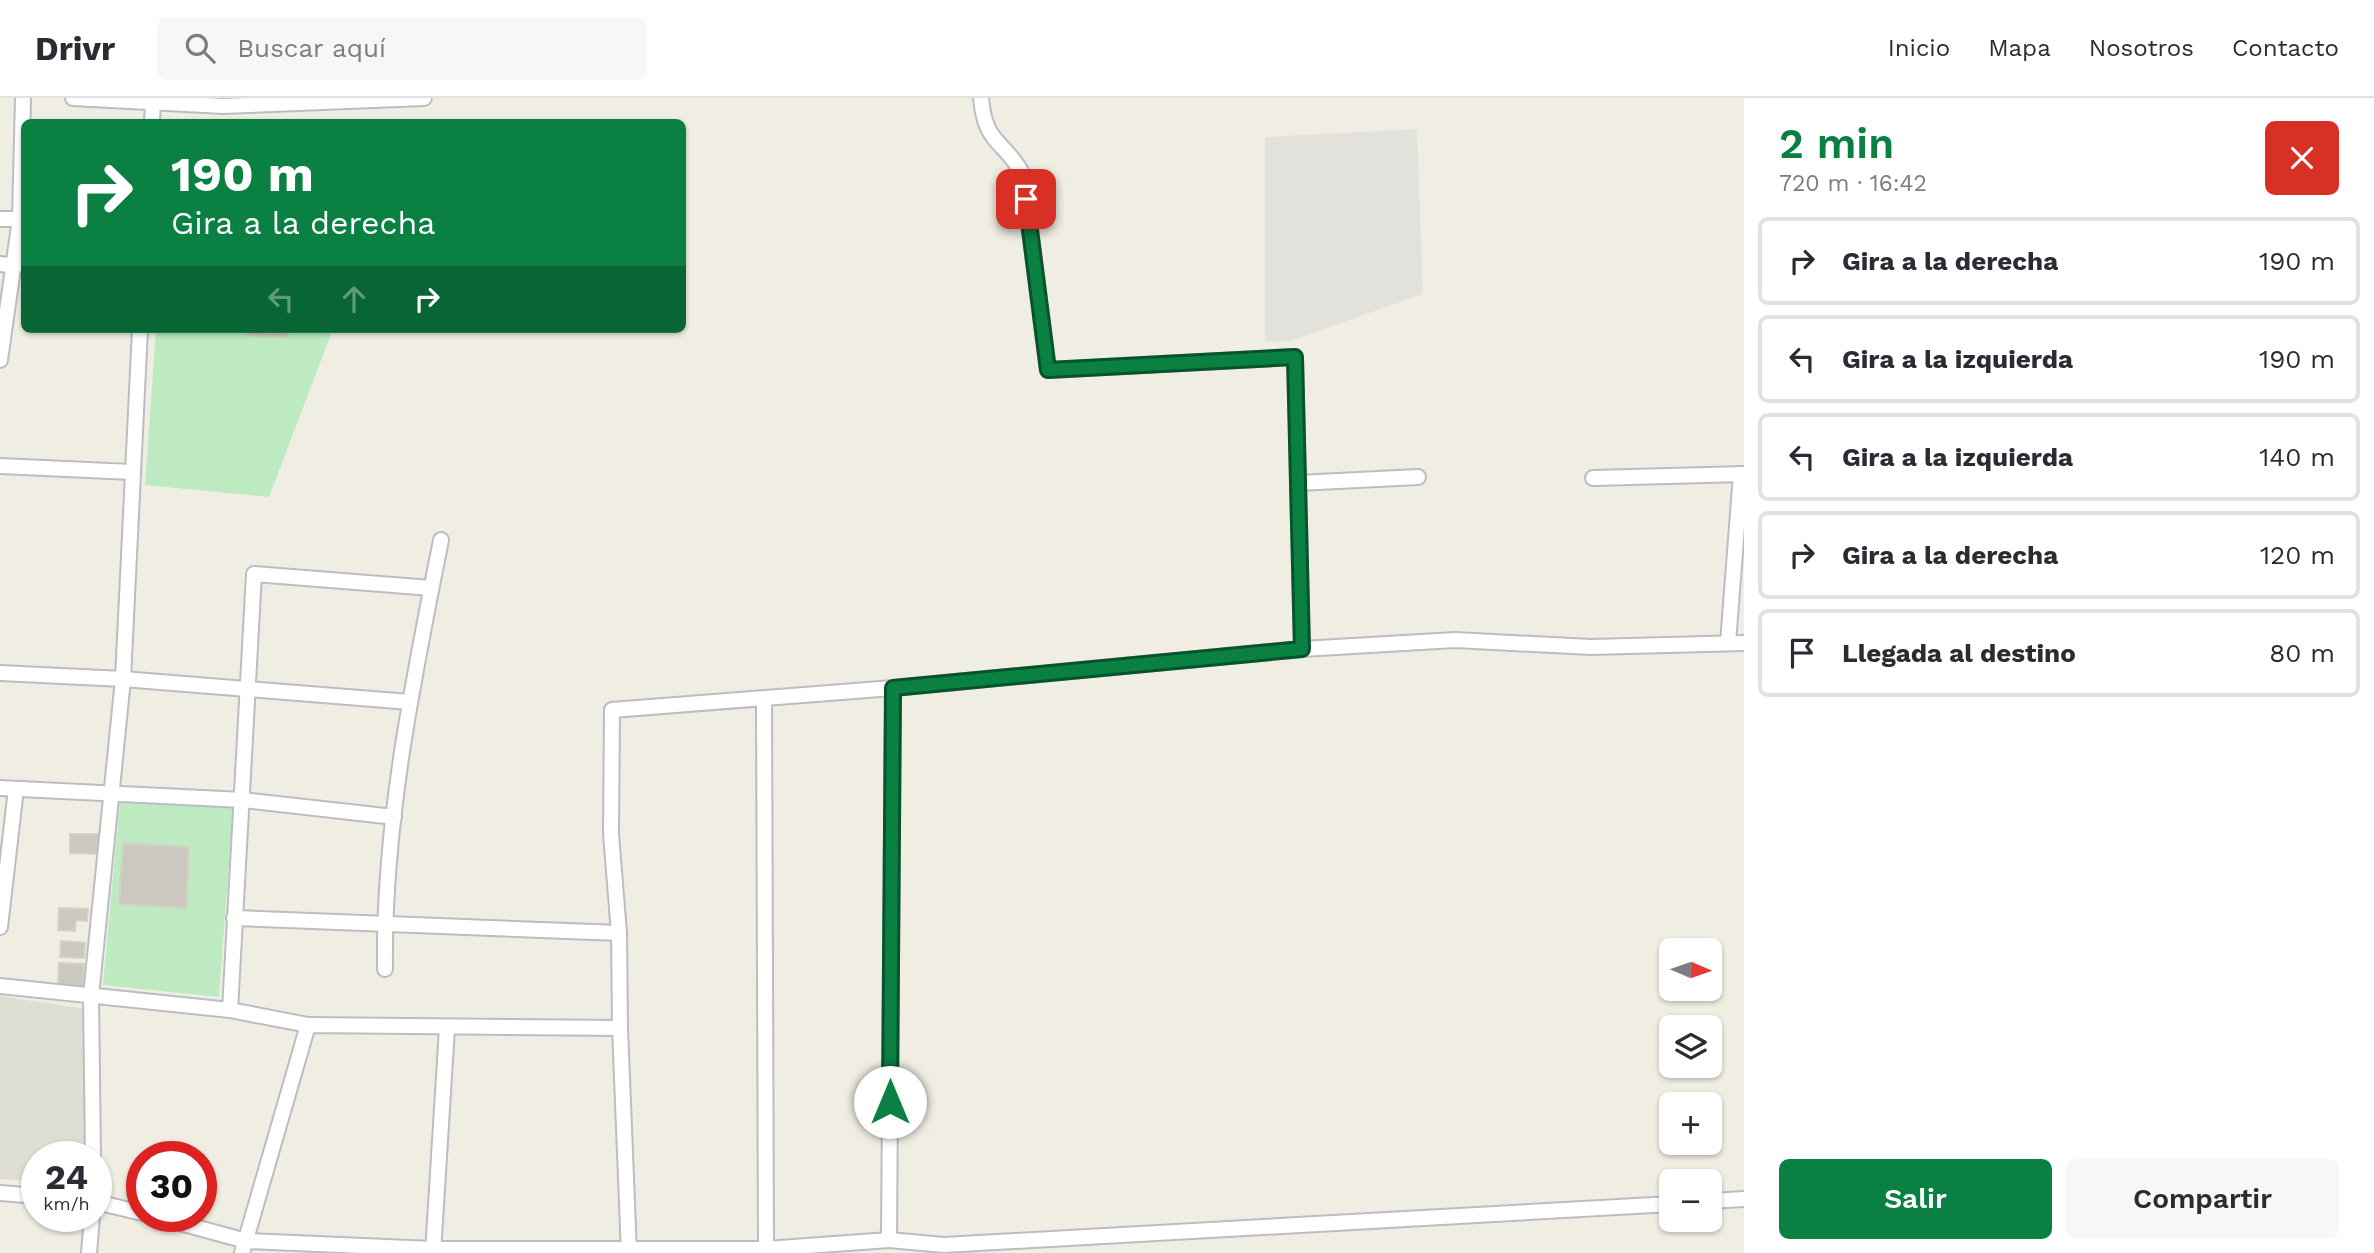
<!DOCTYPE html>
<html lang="es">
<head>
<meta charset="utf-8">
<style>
  body { margin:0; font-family:"Work Sans",sans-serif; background:#f7f7f7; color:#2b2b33; height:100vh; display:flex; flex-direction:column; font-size:26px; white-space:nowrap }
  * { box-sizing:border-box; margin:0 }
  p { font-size:23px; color:#7c7c81 }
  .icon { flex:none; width:38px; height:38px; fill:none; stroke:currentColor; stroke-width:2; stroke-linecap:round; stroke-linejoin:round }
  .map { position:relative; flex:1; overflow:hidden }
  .sheet { display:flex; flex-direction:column; background:#fff; width:630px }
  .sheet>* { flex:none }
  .guide { position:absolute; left:21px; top:21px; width:665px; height:214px; border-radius:10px; box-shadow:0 2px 5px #0004; background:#0b8043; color:#fff; overflow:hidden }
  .needle { width:46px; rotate:92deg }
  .buttons { position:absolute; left:1659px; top:840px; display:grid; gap:14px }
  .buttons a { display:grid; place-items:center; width:63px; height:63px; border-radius:10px; background:#fff; box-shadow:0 2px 5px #0004; font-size:35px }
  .speed { position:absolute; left:21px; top:1043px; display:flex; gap:14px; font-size:35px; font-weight:700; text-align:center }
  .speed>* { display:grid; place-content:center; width:91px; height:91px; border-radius:50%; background:#fff; box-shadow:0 2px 5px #0004; line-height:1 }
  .speed small { font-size:18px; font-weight:400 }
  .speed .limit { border:10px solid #d22; background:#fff; color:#111 }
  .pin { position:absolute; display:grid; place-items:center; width:60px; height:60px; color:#fff; margin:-30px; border-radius:14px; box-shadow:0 4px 10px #0006 }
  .me { position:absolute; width:77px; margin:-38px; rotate:0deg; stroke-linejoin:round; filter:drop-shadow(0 0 5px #0008) }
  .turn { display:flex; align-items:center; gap:24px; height:147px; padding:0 35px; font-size:32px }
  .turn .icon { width:91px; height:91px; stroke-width:2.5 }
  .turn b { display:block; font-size:49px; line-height:60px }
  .lanes { display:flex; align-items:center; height:66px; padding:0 35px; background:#0003; justify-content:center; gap:35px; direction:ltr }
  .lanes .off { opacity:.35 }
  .round { display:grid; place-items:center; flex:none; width:74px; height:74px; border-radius:10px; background:#f7f7f7 }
  .head { display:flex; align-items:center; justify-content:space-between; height:119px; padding:0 35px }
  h1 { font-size:42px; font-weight:600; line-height:52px; color:#0b8043 }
  .button { display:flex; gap:14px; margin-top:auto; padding:14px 35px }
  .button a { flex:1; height:80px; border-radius:10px; background:#0b8043; color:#fff; font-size:28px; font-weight:600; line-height:80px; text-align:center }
  .button a+a { background:#f7f7f7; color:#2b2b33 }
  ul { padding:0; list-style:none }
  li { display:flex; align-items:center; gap:21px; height:88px; margin:0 14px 10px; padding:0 21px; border:4px solid #e1e1e2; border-radius:10px }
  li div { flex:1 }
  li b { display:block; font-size:26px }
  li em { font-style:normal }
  header { display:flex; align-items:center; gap:42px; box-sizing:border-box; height:98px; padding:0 35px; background:#fff; border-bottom:2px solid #e1e1e2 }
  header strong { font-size:33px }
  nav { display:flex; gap:38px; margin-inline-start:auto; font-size:24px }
  .search { width:490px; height:63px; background:#f7f7f7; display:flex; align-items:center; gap:18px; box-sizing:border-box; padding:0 24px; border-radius:10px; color:#7c7c81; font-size:26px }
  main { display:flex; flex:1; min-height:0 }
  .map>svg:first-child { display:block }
</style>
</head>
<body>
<header>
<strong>Drivr</strong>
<div class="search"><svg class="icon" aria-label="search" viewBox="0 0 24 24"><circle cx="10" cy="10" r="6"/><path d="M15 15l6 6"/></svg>Buscar aquí</div>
<nav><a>Inicio</a><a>Mapa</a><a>Nosotros</a><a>Contacto</a></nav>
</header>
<main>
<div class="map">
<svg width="1744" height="1155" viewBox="0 0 1744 1155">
  <rect width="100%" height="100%" fill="#f0eee3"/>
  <path fill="#e3e1db" d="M1417,31L1423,196L1290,243L1265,244V39Z"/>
  <path fill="#dfded2" d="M0,898L86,911L87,1059H37V1083L0,1081Z"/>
  <g fill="#bdeac1">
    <path d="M156,231H333L269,399L145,387Z"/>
    <path d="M120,702L233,709L219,899L103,887Z"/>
  </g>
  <g fill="#cbc8c0" stroke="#d5d1c1" stroke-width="2">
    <path d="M248,231H288L287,239L247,237Z"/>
    <path d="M70,736H98V756L70,755Z"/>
    <path d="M123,745L189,749L186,810L119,806Z"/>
    <path d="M59,810L88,811L87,823L76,822L75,833L58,832Z"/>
    <path d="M61,843L85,845L84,860L60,859Z"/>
    <path d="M59,865L84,866L83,890L58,889Z"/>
  </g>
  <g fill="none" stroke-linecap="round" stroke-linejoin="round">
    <g stroke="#bbbdc4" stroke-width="18">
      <g id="minor">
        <path d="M73,0L223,8L424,0"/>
        <path d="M981,0C985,48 1005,42 1023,77L1048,272L1295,259L1302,551"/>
        <path d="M152,24L153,3"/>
        <path d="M0,121H20"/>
        <path d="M0,166L16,168"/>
        <path d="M0,262L20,121L23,0"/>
        <path d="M0,368L132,374"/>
        <path d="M1593,380L1744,376"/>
        <path d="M1298,385L1418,379"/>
        <path d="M1728,545L1741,376"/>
        <path d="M0,575L123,581L410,604"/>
        <path d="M764,601L766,1151"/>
        <path d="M0,690L243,702L394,719"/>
        <path d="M234,820L619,835"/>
        <path d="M0,829L16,691"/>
        <path d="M385,871C383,727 413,583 441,442"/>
        <path d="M0,888L230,912L308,927"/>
        <path d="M230,912L254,476L431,490"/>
        <path d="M93,1059L91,898L123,581L140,231"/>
        <path d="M0,1095L37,1098"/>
        <path d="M1710,1103L1744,1101"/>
        <path d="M96,1104L142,1115"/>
        <path d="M155,1118L246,1143L433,1151H766L889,1142L944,1147L1671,1106"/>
        <path d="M889,1142L893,590"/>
        <path d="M89,1155L92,1118"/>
        <path d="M242,1155L308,927L620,930"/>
        <path d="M433,1155L447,930"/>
        <path d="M629,1155L620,930L619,835L611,736L612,612L893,590L1302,551L1455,542L1591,549L1744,545"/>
      </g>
    </g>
    <use href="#minor" stroke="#fff" stroke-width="14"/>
  </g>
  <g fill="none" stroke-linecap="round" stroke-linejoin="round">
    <g stroke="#07532c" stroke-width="18">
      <path id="route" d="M890,1004L893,590L1302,551L1295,259L1048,272L1026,101"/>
    </g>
    <use href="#route" stroke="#0b8043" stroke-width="12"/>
  </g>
</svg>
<div class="buttons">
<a><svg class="needle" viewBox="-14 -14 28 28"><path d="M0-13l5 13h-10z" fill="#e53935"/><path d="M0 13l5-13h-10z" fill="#7c7c81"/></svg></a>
<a><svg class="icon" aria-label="layers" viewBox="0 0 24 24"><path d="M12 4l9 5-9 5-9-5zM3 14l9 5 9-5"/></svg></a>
<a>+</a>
<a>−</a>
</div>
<div class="speed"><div>24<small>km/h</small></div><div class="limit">30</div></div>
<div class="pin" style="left:1026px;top:101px;background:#d93025"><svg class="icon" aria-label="arrive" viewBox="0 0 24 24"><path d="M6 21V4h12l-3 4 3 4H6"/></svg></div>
<svg class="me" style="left:890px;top:1004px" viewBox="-20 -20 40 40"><circle r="19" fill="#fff"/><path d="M0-13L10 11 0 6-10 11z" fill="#0b8043"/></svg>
<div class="guide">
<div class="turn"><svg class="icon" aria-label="right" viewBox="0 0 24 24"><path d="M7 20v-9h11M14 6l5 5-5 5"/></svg><div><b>190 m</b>Gira a la derecha</div></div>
<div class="lanes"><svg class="icon off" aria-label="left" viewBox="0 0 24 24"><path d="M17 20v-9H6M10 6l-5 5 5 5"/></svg><svg class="icon off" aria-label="ahead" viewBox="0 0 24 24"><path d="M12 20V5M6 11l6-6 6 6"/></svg><svg class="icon" aria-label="right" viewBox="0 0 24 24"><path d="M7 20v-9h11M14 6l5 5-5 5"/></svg></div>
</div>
</div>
<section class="sheet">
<div class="head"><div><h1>2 min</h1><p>720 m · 16:42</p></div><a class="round" style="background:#d93025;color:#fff"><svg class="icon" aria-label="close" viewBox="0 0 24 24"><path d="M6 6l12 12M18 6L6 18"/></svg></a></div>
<ul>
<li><svg class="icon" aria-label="right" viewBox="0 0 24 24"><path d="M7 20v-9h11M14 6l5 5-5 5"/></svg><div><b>Gira a la derecha</b></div><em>190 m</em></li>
<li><svg class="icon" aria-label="left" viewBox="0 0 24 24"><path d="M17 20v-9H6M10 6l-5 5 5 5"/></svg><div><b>Gira a la izquierda</b></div><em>190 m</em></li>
<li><svg class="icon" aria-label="left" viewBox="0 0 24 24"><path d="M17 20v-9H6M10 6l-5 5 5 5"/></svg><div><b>Gira a la izquierda</b></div><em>140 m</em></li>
<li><svg class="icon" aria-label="right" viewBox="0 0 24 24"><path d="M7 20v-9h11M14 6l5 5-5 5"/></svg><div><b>Gira a la derecha</b></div><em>120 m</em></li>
<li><svg class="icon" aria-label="arrive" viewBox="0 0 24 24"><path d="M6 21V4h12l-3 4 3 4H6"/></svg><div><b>Llegada al destino</b></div><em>80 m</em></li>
</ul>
<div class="button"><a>Salir</a><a>Compartir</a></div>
</section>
</main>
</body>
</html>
